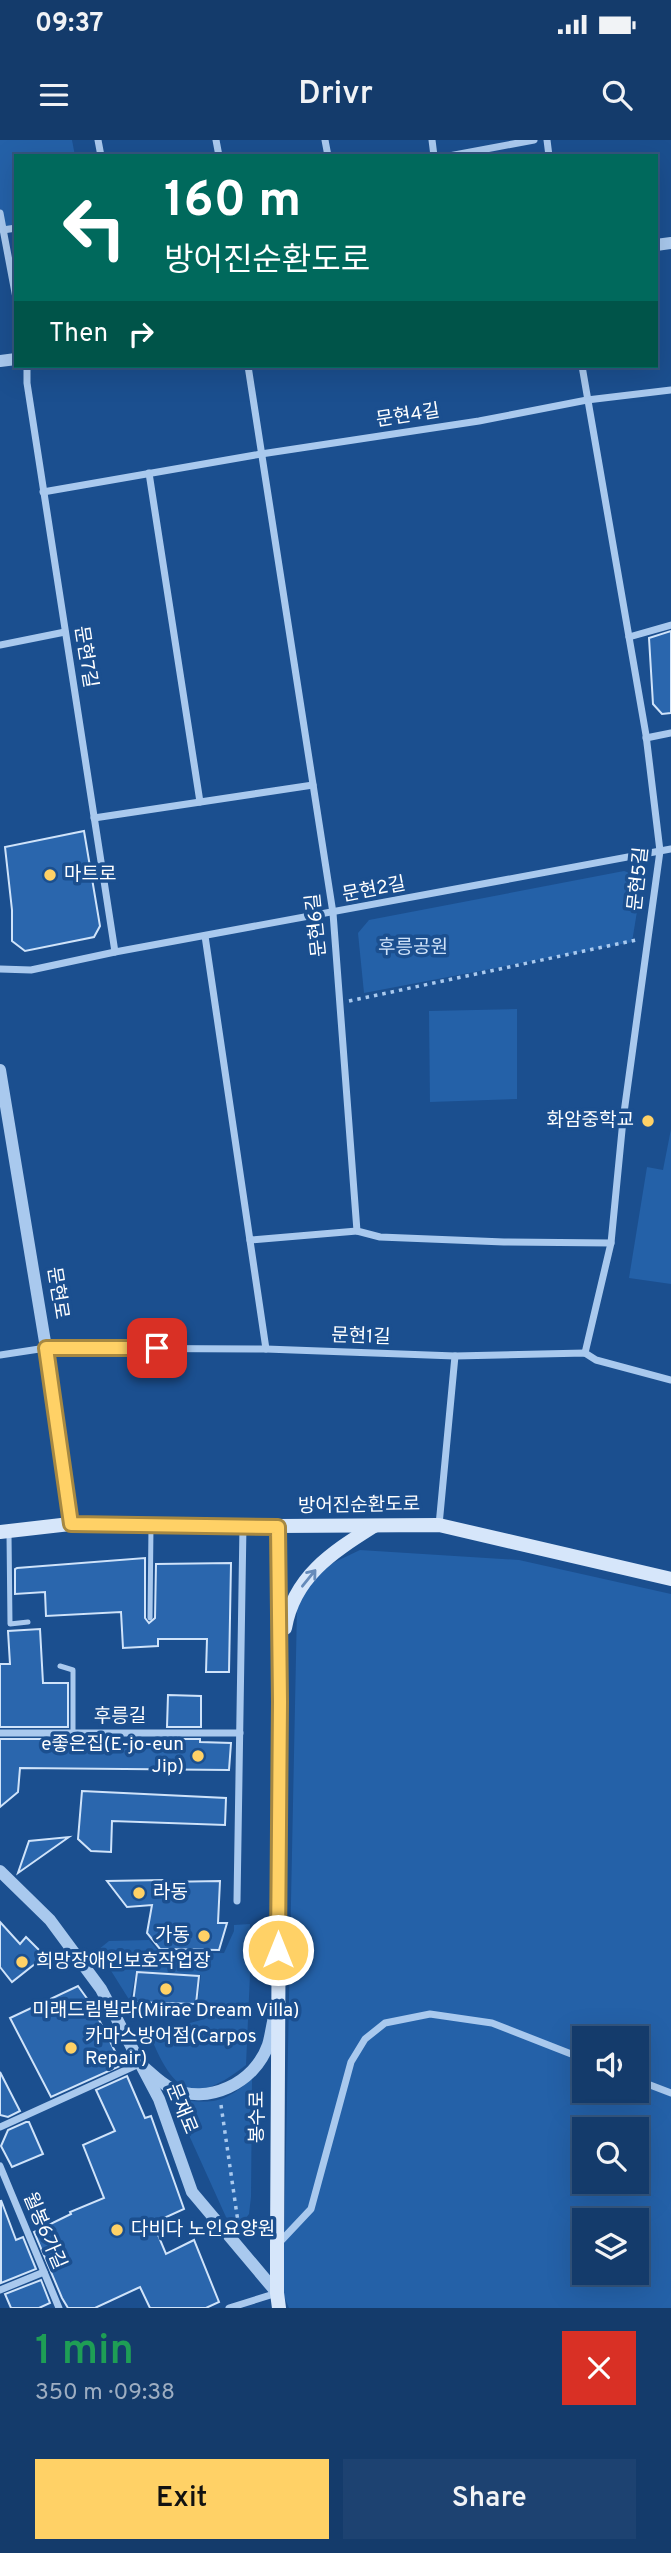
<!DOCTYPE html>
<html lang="en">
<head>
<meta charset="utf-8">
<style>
  body { margin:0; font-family:Overpass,"Noto Sans KR",sans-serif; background:#1d4271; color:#f1f3f6; height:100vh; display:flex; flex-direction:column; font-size:26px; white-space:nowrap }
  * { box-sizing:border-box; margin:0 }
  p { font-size:23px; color:#9dadc1 }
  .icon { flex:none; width:38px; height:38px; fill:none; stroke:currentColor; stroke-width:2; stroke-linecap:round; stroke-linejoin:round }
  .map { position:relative; height:2168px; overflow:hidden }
  .drawer { display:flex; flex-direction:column; background:#143b6b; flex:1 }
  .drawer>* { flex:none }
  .hud { position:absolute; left:14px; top:14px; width:644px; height:214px; border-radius:0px; box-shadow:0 7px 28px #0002,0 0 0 2px #33557e; background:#00695c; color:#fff; overflow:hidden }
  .fabs { position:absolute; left:572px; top:1886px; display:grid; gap:14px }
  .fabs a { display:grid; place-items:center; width:77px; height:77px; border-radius:0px; background:#143b6b; box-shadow:0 7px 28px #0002,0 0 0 2px #33557e; font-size:35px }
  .pin { position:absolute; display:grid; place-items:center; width:60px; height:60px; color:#fff; margin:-30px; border-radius:14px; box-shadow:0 4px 10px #0006 }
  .me { position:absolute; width:77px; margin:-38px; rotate:0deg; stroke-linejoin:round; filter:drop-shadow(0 0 5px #0008) }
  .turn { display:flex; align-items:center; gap:24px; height:147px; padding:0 35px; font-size:32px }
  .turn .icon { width:91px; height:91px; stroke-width:2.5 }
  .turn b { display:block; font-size:49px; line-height:60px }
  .then { display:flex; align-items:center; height:66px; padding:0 35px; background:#0003; gap:14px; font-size:26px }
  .round { display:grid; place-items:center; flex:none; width:74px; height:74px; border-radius:0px; background:#1d4271 }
  .headline { display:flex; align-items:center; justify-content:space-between; height:119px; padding:0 35px }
  h1 { font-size:42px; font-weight:600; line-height:52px; color:#1e9e55 }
  .button { display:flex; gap:14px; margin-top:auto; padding:14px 35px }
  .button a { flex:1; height:80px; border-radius:0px; background:#ffd166; color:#111; font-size:28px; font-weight:600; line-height:80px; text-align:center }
  .button a+a { background:#1d4271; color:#f1f3f6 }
  .status { display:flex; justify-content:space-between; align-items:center; height:49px; padding:0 35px; background:#143b6b; direction:ltr }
  .status svg { height:19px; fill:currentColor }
  header { display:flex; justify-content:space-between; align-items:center; height:91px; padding:0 35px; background:#143b6b; font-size:32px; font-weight:600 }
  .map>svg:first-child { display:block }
</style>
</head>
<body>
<div class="status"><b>09:37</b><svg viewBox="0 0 49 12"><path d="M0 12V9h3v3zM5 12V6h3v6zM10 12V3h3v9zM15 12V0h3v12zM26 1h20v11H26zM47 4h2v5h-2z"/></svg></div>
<header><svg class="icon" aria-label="menu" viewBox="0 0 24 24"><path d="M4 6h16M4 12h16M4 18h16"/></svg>Drivr<svg class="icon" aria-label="search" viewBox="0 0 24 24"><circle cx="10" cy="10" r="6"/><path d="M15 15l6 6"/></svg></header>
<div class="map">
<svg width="671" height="2168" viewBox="0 0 671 2168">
  <rect width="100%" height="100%" fill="#1b4f8f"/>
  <g fill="#2461a8" fill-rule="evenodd">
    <path d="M0,0H72L75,16H16V90L0,92Z"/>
    <path d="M624,731L633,734L641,747L632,802L364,853L358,793L369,780Z"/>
    <path d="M517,869V959L430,962L429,871Z"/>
    <path d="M671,989V1144L629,1138L647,1027L663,1030Z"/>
    <path d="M360,1410L519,1420L671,1454V2168H289L283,2154L297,1467L318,1430ZM584,1899H637V1951H584ZM584,1990H637V2042H584ZM584,2081H637V2133H584Z"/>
    <path d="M250,1784L251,1812L246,1925C196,1964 176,1957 152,1900L167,1889L205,1879L206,1868L197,1867L201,1835L136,1831L130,1861L98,1810L109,1801L149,1800L161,1814L224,1813L234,1791V1785Z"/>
    <path d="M252,1939L251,2057L249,2074L243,2082L232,2083L226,2077L174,1962L176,1959C214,1964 222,1964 252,1939Z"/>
  </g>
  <g fill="#2a66ad" stroke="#cfe3fa" stroke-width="2">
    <path d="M671,491V573L662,574L653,564L649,498Z"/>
    <path d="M84,691L100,786L94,797L25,811L12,801V770L5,707Z"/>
    <path d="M145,1418V1478L149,1483L155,1478L156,1424L231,1423L229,1532H206L207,1499H158V1506L123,1508L121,1472L46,1476L45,1452L15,1454V1429L17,1428Z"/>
    <path d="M40,1489L43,1543H68V1587H0V1524H10L8,1491Z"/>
    <path d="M168,1555L201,1556V1587H167Z"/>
    <path d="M0,1599H68V1603L167,1602V1599H200V1602L231,1603L229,1630L20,1628L18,1652L0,1667Z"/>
    <path d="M82,1651L226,1658L225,1685L112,1681L111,1712L91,1711L78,1699Z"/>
    <path d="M69,1697L18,1733L29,1701Z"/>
    <path d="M163,1740V1742L220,1741L218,1783H227L219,1810L160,1809L147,1793L152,1765L127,1767L107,1741Z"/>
    <path d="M0,1782L20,1804L26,1797L45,1816L12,1842L0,1827Z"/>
    <path d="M137,1832L199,1836L196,1864L133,1862Z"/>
    <path d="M78,1846L91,1864L122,1925L51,1957L10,1878Z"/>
    <path d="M0,1932L20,1971L8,1977L0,1975Z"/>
    <path d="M127,1936L145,1978L151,1976L184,2069L153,2083L166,2114L194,2100L219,2162L206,2168H150L140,2147L95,2168H68L62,2158L34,2092L71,2074L70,2072L104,2058L83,2005L115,1991L96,1950Z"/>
    <path d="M26,1982H29L43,2014L12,2027L1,2006L8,1990Z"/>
    <path d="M1,2060L16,2100L23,2097L36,2129L1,2143Z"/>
    <path d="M41,2140L50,2163L39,2168H11L5,2154Z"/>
  </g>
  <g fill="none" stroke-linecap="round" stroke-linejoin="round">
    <g stroke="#a9c9ee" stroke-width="3.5" stroke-dasharray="3.5 5" stroke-linecap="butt">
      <path d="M349,861L636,800"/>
      <path d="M221,1965L238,2082"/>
    </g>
    <g stroke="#a9c9ee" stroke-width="5">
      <path d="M9,1394L10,1484L28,1482"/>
      <path d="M150,1478L151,1386"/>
      <path d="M60,1526L73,1530V1593"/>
    </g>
    <g stroke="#a9c9ee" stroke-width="7">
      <path d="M98,0L101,16"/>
      <path d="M216,0L219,16"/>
      <path d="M325,0L328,16"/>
      <path d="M432,0L434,16"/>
      <path d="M547,0L549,16"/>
      <path d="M449,16L534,0"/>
      <path d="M0,73L16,158"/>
      <path d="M3,90L16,88"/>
      <path d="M27,226V243L115,812"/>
      <path d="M248,226L333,773L357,1091L380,1097L504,1102L611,1103"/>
      <path d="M582,226L646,595L660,711L623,980L611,1103L585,1213"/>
      <path d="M149,333L200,662"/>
      <path d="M43,352L261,314L479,281L587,260L671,250"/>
      <path d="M629,497L671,485"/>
      <path d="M0,505L65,492"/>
      <path d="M646,598L671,593"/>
      <path d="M94,678L313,645"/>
      <path d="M205,796L266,1209"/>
      <path d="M0,829L31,830L115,812L671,709"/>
      <path d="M250,1100L357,1091"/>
      <path d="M0,1215L46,1208L266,1209L455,1216L585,1213L596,1220L671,1240"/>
      <path d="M439,1385L455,1216"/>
      <path d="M0,1593H240"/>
      <path d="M237,1761L243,1385"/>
      <path d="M637,1940L671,1953"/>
      <path d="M0,1987L139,1924"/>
      <path d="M0,2026L59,2168"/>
      <path d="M279,2103L311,2069L351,1922L365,1899L385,1883L430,1874L492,1883L584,1919"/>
      <path d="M0,2150L44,2132"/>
      <path d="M229,2168L277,2153"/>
    </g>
    <g stroke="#a9c9ee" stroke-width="12">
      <path d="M656,105L671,103"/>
      <path d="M0,221L16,219"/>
      <path d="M0,930L46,1208L70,1384"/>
      <path d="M0,1731L50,1780L101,1849L159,1959L192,2052L277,2153"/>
      <path d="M145,1928C153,1935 162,1944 171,1948C207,1966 255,1943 268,1905C271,1895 272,1884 275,1873"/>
    </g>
    <g stroke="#d6e6fa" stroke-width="14">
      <path d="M278,1386L280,1562L277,2106V2153L279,2168"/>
      <path d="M0,1392L70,1384L278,1386L439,1385L671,1439"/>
      <path d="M285,1488C294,1436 333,1412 374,1386"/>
    </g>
  </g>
  <defs><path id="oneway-shaft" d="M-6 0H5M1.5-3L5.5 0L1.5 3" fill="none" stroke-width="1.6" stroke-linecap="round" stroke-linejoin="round" transform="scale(1.75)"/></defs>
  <use stroke="#668bba" href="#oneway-shaft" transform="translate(309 1438) rotate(-51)"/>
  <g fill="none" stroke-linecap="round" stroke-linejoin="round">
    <g stroke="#a68842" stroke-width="18">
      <path id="route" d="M157,1208H46L71,1384L278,1387L280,1562L278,1810"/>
    </g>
    <use href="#route" stroke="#ffd166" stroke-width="12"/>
  </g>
  <g fill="#ffd166" stroke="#1b4f8f" stroke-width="2.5">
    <circle cx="50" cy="735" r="7"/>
    <circle cx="648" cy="981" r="7"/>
    <circle cx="198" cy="1616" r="7"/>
    <circle cx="139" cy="1753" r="7"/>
    <circle cx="204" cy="1796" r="7"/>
    <circle cx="22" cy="1822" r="7"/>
    <circle cx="166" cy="1849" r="7"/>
    <circle cx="71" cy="1908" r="7"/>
    <circle cx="117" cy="2090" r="7"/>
  </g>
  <g text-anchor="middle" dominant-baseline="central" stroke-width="7" stroke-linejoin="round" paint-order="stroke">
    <g font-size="19" fill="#fff" stroke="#1b4f8f">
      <text transform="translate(408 276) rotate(-9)">문현4길</text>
      <text transform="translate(85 517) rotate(81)">문현7길</text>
      <text transform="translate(639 739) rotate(-84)">문현5길</text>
      <text transform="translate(374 750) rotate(-11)">문현2길</text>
      <text transform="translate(317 785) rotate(-96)">문현6길</text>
      <text transform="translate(57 1153) rotate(81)">문현로</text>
      <text transform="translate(361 1197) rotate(2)">문현1길</text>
      <text transform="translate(359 1366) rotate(-1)">방어진순환도로</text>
      <text x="120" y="1577">후릉길</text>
      <text transform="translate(181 1969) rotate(68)">문재로</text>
      <text transform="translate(258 1977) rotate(-90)">봉수로</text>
      <text transform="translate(44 2091) rotate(67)">월봉6가길</text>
    </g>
    <g font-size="19" fill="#fff" stroke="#1b4f8f" text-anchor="start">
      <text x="64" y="735">마트로</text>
      <text x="634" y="981" text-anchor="end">화암중학교</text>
      <text x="184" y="1605" text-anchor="end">e좋은집(E-jo-eun<tspan x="184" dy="22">Jip)</tspan></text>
      <text x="153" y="1753">라동</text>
      <text x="190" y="1796" text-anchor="end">가동</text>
      <text x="36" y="1822">희망장애인보호작업장</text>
      <text x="166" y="1871" text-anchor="middle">미래드림빌라(Mirae Dream Villa)</text>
      <text x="85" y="1897">카마스방어점(Carpos<tspan x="85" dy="22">Repair)</tspan></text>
      <text x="131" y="2090">다비다 노인요양원</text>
    </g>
    <g font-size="19" fill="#cfe3fa" stroke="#1b4f8f">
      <text x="413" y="808">후릉공원</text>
    </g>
  </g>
</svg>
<div class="fabs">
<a><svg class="icon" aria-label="sound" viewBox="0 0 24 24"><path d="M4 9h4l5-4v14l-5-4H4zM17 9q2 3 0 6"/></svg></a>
<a><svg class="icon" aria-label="search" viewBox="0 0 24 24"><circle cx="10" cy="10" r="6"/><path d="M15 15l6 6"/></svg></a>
<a><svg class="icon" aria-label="layers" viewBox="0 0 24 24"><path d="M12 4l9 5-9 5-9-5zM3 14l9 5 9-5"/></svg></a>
</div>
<div class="pin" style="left:157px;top:1208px;background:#d93025"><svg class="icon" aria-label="arrive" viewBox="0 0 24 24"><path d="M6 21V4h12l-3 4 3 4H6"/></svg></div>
<svg class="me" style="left:278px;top:1810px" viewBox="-20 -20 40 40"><circle r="17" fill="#ffd166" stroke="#fff" stroke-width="3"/><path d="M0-11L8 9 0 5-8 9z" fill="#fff"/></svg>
<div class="hud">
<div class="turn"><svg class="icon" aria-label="left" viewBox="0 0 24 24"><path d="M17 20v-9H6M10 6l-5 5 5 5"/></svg><div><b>160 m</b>방어진순환도로</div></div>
<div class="then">Then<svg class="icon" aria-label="right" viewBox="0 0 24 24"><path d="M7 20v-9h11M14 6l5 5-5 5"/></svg></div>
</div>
</div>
<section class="drawer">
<div class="headline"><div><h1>1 min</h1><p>350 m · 09:38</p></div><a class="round" style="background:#d93025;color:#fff"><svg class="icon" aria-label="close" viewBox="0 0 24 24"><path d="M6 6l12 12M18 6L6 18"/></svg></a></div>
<div class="button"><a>Exit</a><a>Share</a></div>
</section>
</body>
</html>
